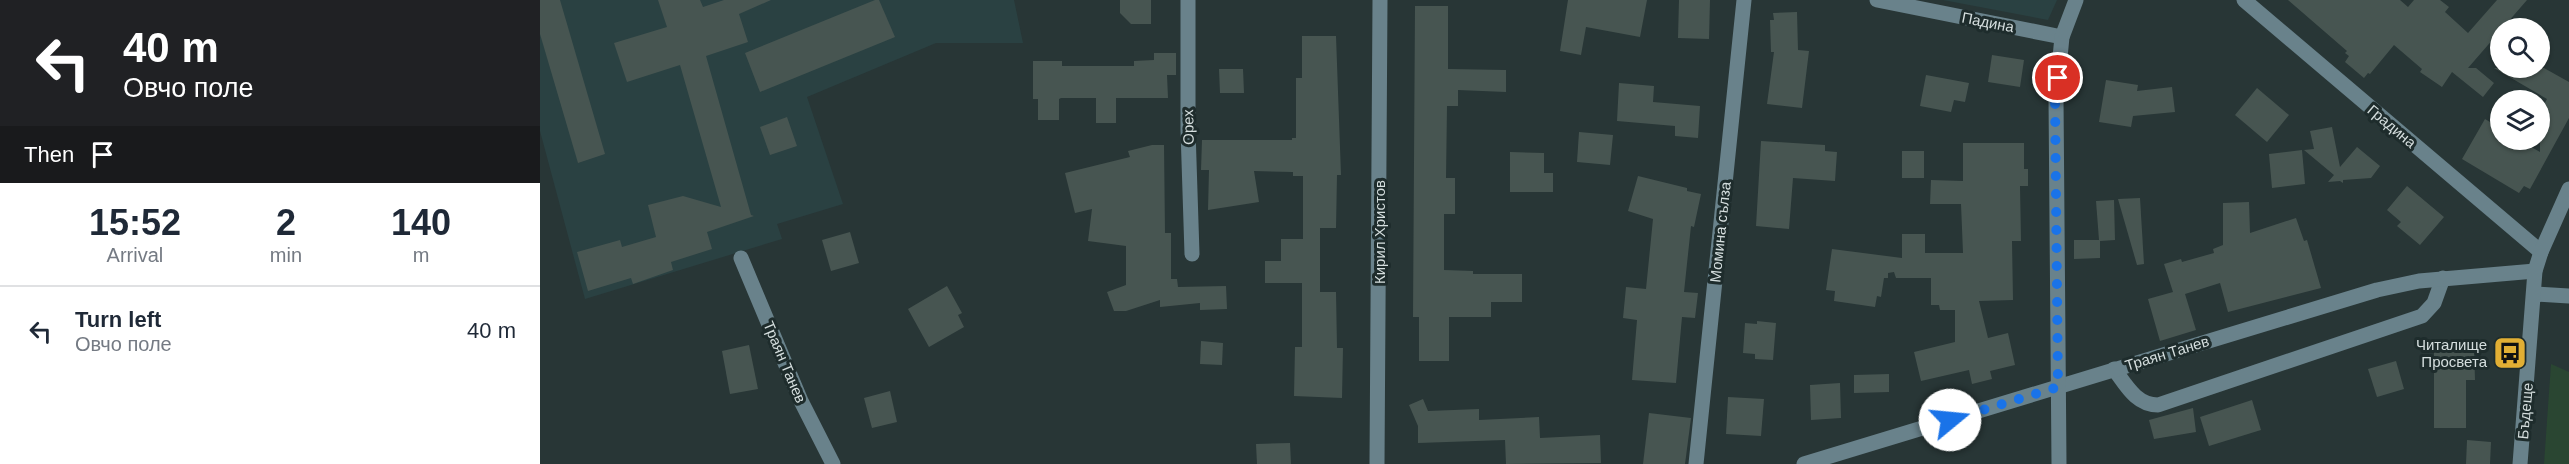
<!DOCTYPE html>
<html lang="en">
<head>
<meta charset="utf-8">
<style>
  body { margin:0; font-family:Arial,sans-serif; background:#f2f2f3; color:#1f2937; height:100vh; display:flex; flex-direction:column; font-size:22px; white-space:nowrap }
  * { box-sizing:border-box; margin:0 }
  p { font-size:20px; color:#747a83 }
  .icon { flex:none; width:33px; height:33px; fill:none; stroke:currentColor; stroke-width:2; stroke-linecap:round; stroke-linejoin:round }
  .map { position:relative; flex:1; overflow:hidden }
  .panel { display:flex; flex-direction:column; background:#fff; width:540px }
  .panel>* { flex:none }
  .guide { background:#202124; color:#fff; overflow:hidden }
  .buttons { position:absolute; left:1950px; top:18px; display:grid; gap:12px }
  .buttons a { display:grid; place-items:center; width:60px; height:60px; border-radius:50%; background:#fff; box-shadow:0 2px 4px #0004; font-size:30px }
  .pin { position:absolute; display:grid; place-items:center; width:51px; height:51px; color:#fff; margin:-26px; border:3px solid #fff; border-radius:50%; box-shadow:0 2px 6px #0007 }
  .me { position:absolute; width:66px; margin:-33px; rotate:73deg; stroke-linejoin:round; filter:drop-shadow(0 0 4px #0008) }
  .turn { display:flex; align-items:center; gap:21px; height:126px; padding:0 24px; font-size:27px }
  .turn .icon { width:78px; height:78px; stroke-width:2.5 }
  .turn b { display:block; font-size:42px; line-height:51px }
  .then { display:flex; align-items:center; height:57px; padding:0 24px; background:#0003; gap:12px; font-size:22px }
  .eta { display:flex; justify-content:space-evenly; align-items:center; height:102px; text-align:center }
  .eta b { font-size:36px; font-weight:700; line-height:42px }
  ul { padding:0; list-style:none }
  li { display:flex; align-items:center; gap:18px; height:90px; padding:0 24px; border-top:2px solid #e0e1e3 }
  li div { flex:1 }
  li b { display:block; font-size:22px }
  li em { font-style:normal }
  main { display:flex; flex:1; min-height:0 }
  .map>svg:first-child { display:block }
</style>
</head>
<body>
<main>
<section class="panel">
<div class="guide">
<div class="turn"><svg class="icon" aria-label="left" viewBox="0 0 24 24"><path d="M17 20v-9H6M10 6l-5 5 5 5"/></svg><div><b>40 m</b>Овчо поле</div></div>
<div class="then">Then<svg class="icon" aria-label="arrive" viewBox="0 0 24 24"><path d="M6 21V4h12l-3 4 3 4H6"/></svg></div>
</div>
<div class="eta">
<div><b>15:52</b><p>Arrival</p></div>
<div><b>2</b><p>min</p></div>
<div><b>140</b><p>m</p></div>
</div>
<ul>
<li><svg class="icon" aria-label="left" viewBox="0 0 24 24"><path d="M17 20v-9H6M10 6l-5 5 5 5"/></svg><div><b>Turn left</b><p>Овчо поле</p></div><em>40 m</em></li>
</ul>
</section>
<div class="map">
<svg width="2029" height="464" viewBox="0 0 2029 464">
  <rect width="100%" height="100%" fill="#283636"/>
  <g fill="#2a4142">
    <path d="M0,0H474L483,43H396L267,97L303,204L237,224L242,239L45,299L0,131Z"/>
    <path d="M1403,0H1517L1508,20Z"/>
  </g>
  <path fill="#2a4632" d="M2011,364L2029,372V464H2004Z"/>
  <g fill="#475551">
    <path d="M0,0H20L65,154L38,163L0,34Z"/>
    <path d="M118,0H160L163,7L184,0H231L199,14L208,42L166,56L211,215L214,216L167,232L172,249L131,262L133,270L93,284L91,278L48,291L37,252L80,240L82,247L116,237L108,205L143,196L181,207L140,65L87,82L74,43L127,27Z"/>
    <path d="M335,0H339L355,37L220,92L205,53Z"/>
    <path d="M580,0H611V24H591L580,13Z"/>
    <path d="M1028,0H1107L1100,37L1046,27L1041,55L1020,51Z"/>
    <path d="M1139,0H1170L1169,39L1138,38Z"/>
    <path d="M1748,0H1860L1868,7L1874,0H1900L1909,7L1905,12L1928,33L1957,0H1987L1928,68H1936L1954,83L1943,97L1912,72L1902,87L1880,72L1882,69L1854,45L1830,74L1828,73L1824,78L1805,62L1809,56L1805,53L1807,51Z"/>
    <path d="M875,6H908V69L966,70V92L918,90V106H907L906,178H915V214H904V270L933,271V274H982V302H951V317H909V361H879V317H873Z"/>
    <path d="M1257,12L1258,50L1269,51L1262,108L1227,104L1234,52H1231L1230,20H1234L1233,13Z"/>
    <path d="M762,36H796L801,175H797L796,228H780V292H796L797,348H803L802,398L754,396L755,347H762V283H725V261H741V239H763V176H753V172L714,171L719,202L668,210L669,170H661L662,140H752V138H756V78H762Z"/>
    <path d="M614,53H636V75H627L628,98H576V123H556V98H521L519,99V120H498V99H493V61H522V66H594V61L614,60Z"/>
    <path d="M1452,55L1484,60L1480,87L1448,82Z"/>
    <path d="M1954,68H2004L2029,82V118L1990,189L1984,186L1979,193L1922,159L1945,119L1960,128V140H1979L2000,152V112L2007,99Z"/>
    <path d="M679,69H703L704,93H680Z"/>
    <path d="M1386,75L1429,83L1425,102L1414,100L1411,112L1380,106Z"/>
    <path d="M1566,80L1598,85L1597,91L1632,87L1635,112L1593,116L1591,127L1559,122Z"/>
    <path d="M1079,83L1114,86L1113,102L1160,106L1158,138L1135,136V126L1077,121Z"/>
    <path d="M1717,88L1749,115L1727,142L1695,115Z"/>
    <path d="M247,117L257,146L230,155L220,127Z"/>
    <path d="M1792,127L1800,167L1817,147L1840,166L1831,178L1803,180V183L1800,181L1788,182L1794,175L1764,150L1774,149L1770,131Z"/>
    <path d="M1039,132L1073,135L1070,165L1037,162Z"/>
    <path d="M1221,141L1285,145V151L1297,152L1295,181L1253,178L1249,229L1216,226Z"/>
    <path d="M1423,143H1484V169H1488V186H1480L1481,241H1472L1473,300L1439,301L1448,338L1468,333L1475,365L1450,371L1452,379L1432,384L1429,370L1381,381L1374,352L1415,342V310H1400L1399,305H1391V278H1356L1354,272L1348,273V278H1344L1341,297L1337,296L1335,307L1294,301L1295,291L1286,290L1292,249L1362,258V234H1385V253H1423L1421,204H1390L1391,180L1423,181Z"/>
    <path d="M612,145H624L625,233H631V279H637L638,287L686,286L687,309L660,310V303L620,307V300L586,311H574L567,292L586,285V246L548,241L552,209L535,213L525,173L590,157L588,151Z"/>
    <path d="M1762,150L1765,184L1732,188L1729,154Z"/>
    <rect x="1362" y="151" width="22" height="27"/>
    <path d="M970,152L1004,153V173H1013V192H970Z"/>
    <path d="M1098,176L1147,188V191L1161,194L1154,227L1151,226L1144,292L1158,293L1155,318L1142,317L1136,383L1092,380L1097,320L1083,318L1086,287L1106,289L1113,219L1088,211Z"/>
    <path d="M1867,186L1904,217L1880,245L1857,226L1861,222L1847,210Z"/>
    <path d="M1600,198L1604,264L1597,265L1578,199Z"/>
    <path d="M1574,200L1575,240L1560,241V258L1534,259V240H1559L1556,201Z"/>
    <path d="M1709,202L1710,233L1756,218L1764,241L1767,240L1781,288L1688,312L1680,283L1645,294L1656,330L1620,341L1608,299L1633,292L1624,264L1641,259L1642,262L1674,253L1673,249L1683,245V203Z"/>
    <path d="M310,232L319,263L291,271L282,240Z"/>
    <path d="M407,286L422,313L418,315L424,327L389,347L368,309Z"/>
    <path d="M1217,321L1236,323L1233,360L1215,359V354L1203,353L1205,323L1217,324Z"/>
    <path d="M661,341L683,343L682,365L660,364Z"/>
    <path d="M1894,342H1911V347H1934L1935,380H1926V428H1894Z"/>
    <path d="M209,345L218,389L190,394L182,351Z"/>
    <path d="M1856,361L1864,389L1837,397L1828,369Z"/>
    <path d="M1349,374V392L1314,393V375Z"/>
    <path d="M1300,383L1301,418L1271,420L1270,385Z"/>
    <path d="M350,391L357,422L332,428L324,398Z"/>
    <path d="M1188,397L1224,399L1221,436L1186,434Z"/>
    <path d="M883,399L888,411L939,409V420L999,417L1000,438L1060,435L1061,463L966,464L965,440L878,443V426L869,405Z"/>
    <path d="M1712,400L1721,430L1669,446L1660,417Z"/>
    <path d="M1653,408L1656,432L1614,439L1609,420Z"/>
    <path d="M1109,413L1151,418L1145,464H1103Z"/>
    <path d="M1927,440L1951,442L1950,464H1926Z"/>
    <path d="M750,443L751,464H717L716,444Z"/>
  </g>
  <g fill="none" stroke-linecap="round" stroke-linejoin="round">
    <g stroke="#69828b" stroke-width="15">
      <path d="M648,0V130L652,254"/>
      <path d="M1337,0L1522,37"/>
      <path d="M1704,0L2001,252"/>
      <path d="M201,258L261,401L293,464"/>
      <path d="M1994,294L2029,296"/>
      <path d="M1574,369C1586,385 1596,405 1618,405L1882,316L1894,303L1903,278"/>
      <path d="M837,464L840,0"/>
      <path d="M1156,464L1204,0"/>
      <path d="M1264,464L1837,290L1879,281L1995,271"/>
      <path d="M1519,464L1516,98L1522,37L1536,0"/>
      <path d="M1980,464L1995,271L2001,252L2029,189"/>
    </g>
  </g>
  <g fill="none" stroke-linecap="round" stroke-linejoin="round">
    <path stroke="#1a73e8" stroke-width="10" stroke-dasharray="0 18" d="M1410,420L1518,387L1515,98L1518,78"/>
  </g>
  <defs>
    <g id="bus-square" transform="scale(1.725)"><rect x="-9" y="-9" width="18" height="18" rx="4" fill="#e2af34" stroke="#1e2c2c"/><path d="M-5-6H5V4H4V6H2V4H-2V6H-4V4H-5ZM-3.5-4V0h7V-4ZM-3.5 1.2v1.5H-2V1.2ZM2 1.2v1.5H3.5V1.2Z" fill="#111"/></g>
  </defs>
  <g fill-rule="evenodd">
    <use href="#bus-square" x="1970" y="353"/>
  </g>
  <g text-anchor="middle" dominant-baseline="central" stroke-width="6" stroke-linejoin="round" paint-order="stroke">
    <g font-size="15" fill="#d5dede" stroke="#1e2c2c">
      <text transform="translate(1448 22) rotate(11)">Падина</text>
      <text transform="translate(1852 126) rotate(40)">Градина</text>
      <text transform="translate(648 127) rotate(-91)">Орех</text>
      <text transform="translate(839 232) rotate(-90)">Кирил Христов</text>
      <text transform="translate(1180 232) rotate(-84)">Момина сълза</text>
      <text transform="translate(1627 353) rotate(-17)">Траян Танев</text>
      <text transform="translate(245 362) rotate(67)">Траян Танев</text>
      <text transform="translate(1985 411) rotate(-85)">Бъдеще</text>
    </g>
    <g font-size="15" fill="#d5dede" stroke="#1e2c2c" text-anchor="end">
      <text x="1947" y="344">Читалище<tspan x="1947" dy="17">Просвета</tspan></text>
    </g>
  </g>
</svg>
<div class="buttons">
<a><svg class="icon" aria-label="search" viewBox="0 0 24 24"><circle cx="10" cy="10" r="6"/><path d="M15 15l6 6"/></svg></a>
<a><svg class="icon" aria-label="layers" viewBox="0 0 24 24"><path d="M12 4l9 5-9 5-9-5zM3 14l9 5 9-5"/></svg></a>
</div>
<div class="pin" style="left:1518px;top:78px;background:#d93025"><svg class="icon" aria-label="arrive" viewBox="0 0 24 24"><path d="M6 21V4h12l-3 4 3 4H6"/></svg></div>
<svg class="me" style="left:1410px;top:420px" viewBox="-20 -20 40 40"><circle r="19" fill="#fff"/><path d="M0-13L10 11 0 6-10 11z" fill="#1a73e8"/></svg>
</div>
</main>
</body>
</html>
